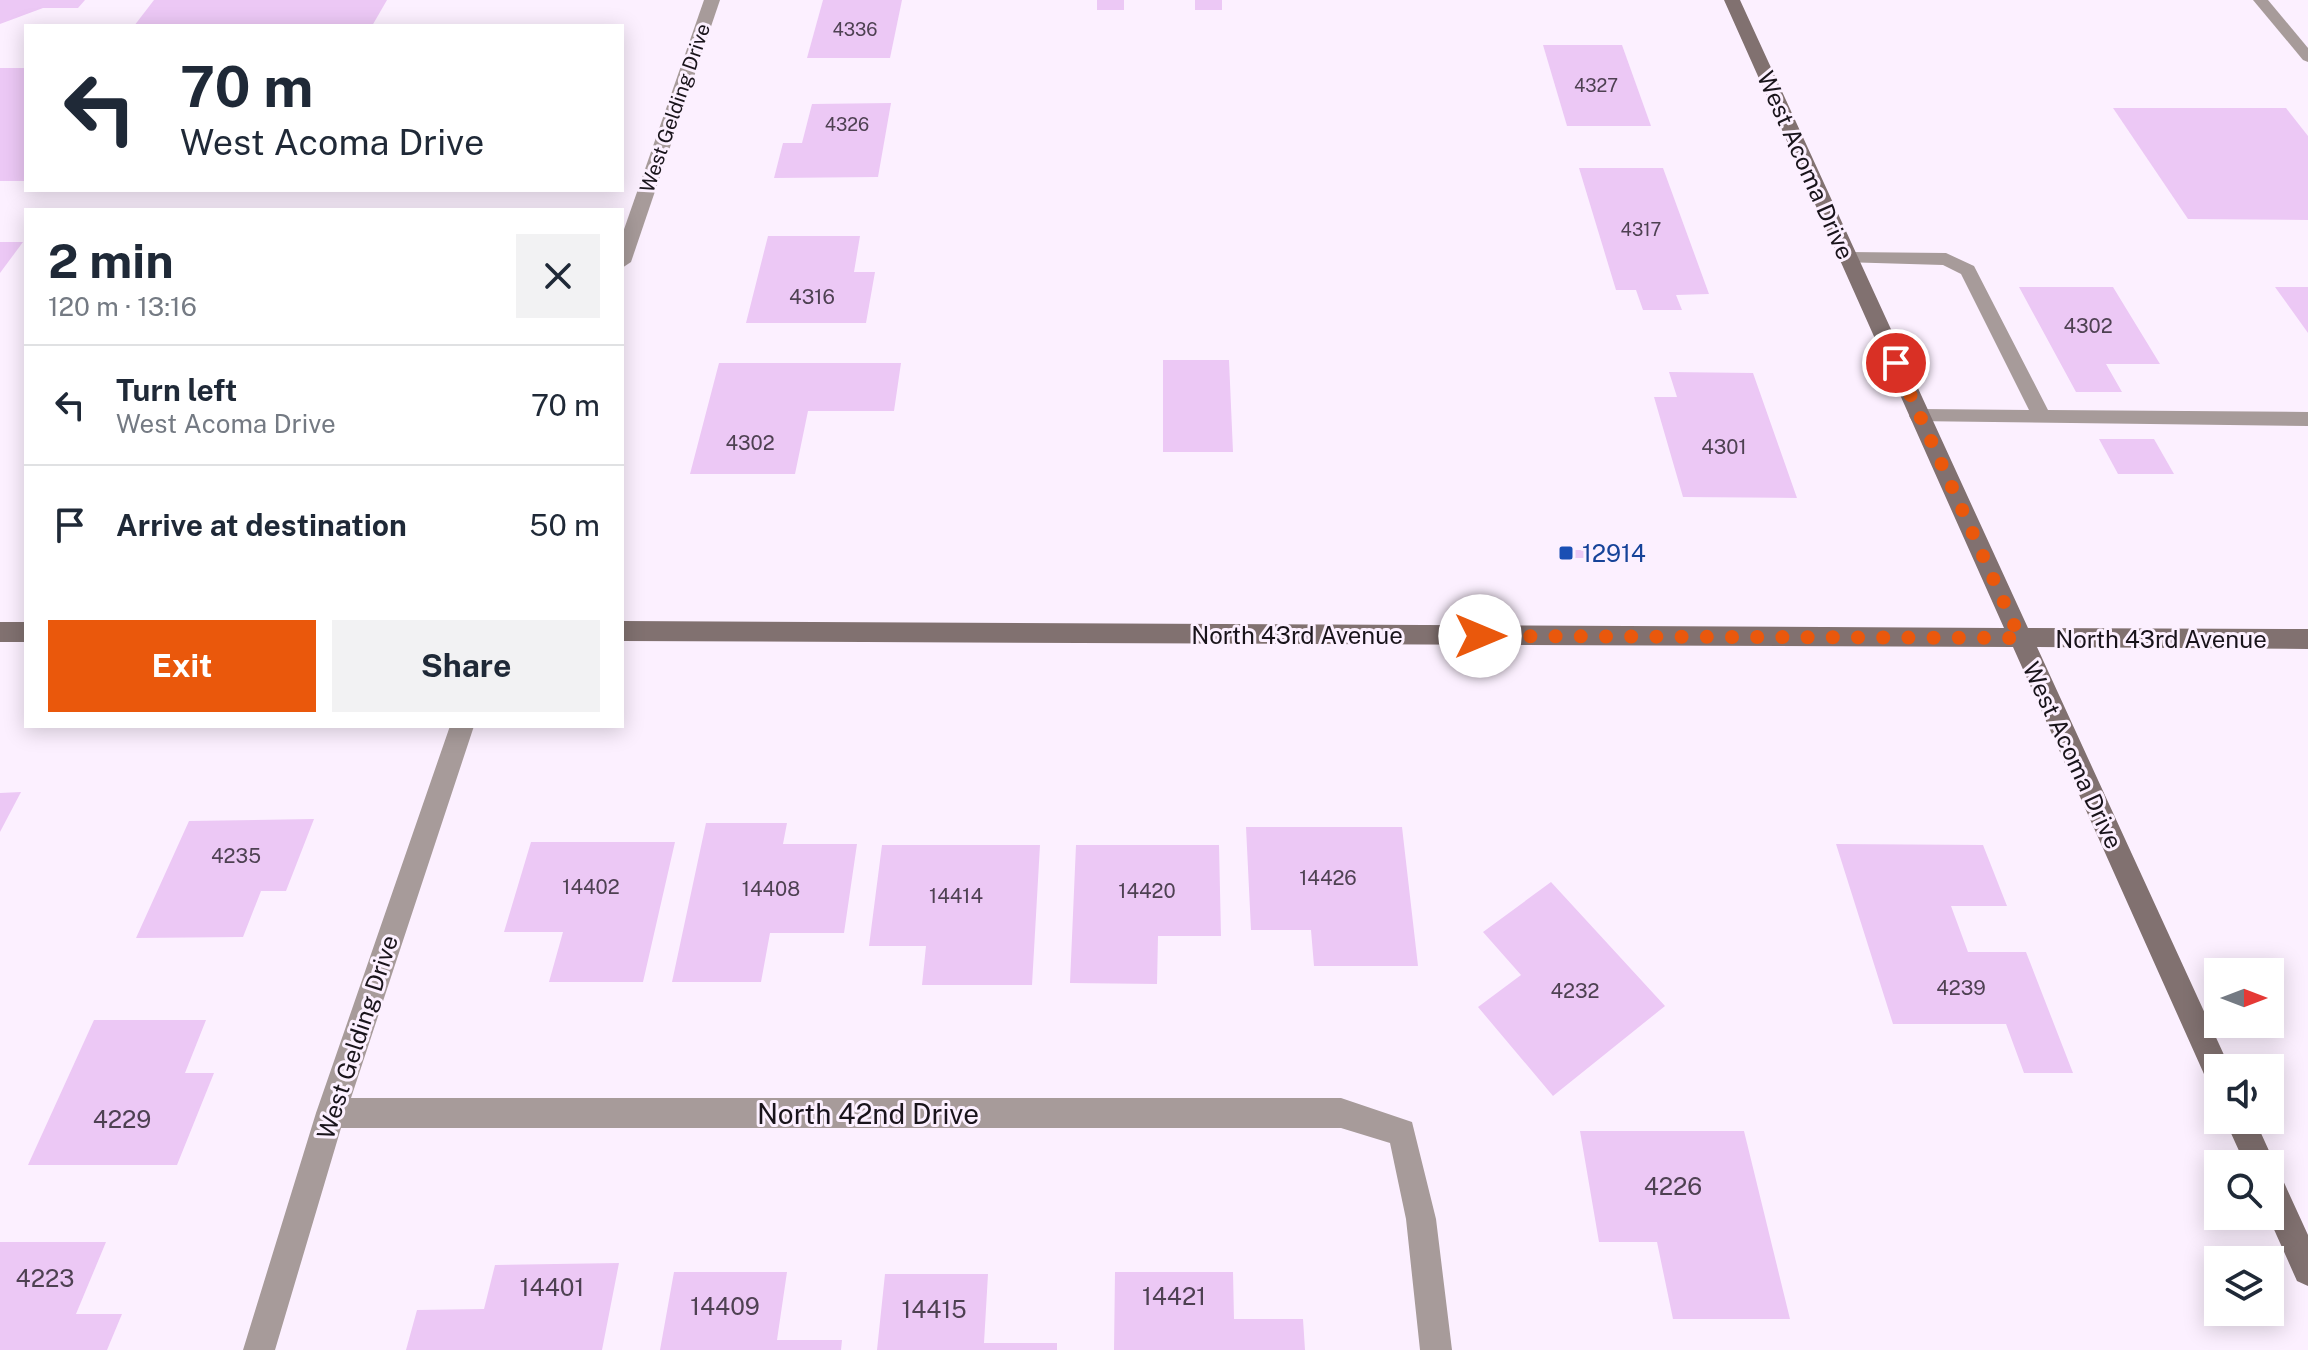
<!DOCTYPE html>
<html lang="en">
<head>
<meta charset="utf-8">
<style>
  body { margin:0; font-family:"Public Sans",sans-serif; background:#f2f2f3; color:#1f2937; height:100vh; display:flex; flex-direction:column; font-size:30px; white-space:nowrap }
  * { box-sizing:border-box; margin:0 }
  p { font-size:26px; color:#747a83 }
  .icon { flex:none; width:44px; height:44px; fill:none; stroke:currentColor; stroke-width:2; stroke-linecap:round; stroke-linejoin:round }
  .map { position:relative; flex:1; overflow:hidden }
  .details { position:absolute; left:24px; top:208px; width:600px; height:520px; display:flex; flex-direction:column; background:#fff; border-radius:0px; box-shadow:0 4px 20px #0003 }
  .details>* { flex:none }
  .banner { position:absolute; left:24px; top:24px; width:600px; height:168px; border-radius:0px; box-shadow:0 4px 20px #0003; background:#fff; color:#1f2937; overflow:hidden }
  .needle { width:52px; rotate:90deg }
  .tools { position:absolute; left:2204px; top:958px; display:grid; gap:16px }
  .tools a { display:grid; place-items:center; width:80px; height:80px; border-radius:0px; background:#fff; box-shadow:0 4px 20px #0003; font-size:40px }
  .pin { position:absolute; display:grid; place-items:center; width:68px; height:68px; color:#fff; margin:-34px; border:4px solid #fff; border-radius:50%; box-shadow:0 2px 8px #0007 }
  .me { position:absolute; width:88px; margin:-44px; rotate:90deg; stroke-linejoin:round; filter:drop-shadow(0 0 6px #0008) }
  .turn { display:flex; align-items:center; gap:28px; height:168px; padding:0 24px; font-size:36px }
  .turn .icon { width:104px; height:104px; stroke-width:2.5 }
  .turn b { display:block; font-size:56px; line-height:68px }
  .round { display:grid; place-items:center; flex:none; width:84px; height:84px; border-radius:0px; background:#f2f2f3 }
  .head { display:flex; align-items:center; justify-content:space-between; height:136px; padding:0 24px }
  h1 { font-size:48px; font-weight:700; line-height:60px }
  .primary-button { display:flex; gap:16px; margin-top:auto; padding:16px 24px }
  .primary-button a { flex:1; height:92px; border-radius:0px; background:#ea580c; color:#fff; font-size:32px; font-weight:700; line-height:92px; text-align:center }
  .primary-button a+a { background:#f2f2f3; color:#1f2937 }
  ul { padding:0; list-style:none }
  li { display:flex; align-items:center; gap:24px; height:120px; padding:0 24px; border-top:2px solid #e0e1e3 }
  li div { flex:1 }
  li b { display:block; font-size:30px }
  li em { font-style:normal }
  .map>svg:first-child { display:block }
</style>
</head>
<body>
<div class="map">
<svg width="2308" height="1350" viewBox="0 0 2308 1350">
  <rect width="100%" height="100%" fill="#fcf0ff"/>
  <g fill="#ecc8f5">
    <path d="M0,0H85L78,8H43L0,24Z"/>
    <path d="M154,0H387L372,26H134Z"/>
    <path d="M823,0H902L890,58H807Z"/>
    <rect x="1097" y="0" width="27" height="10"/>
    <rect x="1195" y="0" width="27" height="10"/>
    <path d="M1543,45H1622L1651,126H1567Z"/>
    <rect x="0" y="68" width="26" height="113"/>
    <path d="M891,103L878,177L774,178L783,143H802L812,104Z"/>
    <path d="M2113,108H2286L2308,136V220L2188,219Z"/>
    <path d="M1579,168H1663L1709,294L1676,295L1682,310H1643L1636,290H1616Z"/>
    <path d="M768,236H860L854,272H875L866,323H746Z"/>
    <path d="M0,242H23L0,273Z"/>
    <path d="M2019,287H2113L2160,364H2106L2122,392H2076Z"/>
    <path d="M2275,287H2308V333Z"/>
    <path d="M1163,360H1229L1233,452H1163Z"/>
    <path d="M719,363H901L894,411H808L795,474H690Z"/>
    <path d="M1669,372L1753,373L1797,498L1683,497L1654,397H1677Z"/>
    <path d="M2099,439H2154L2174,474H2118Z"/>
    <path d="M1561,550H1587L1589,558H1563Z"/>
    <path d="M21,792L0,832V793Z"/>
    <path d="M314,819L286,891H261L243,937L136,938L189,821Z"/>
    <path d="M706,823H787L783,844H857L844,933H770L761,982H672Z"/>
    <path d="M1246,827H1402L1418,966H1314L1311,930H1251Z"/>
    <path d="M531,842H675L643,982H549L563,932H504Z"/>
    <path d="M1836,844L1983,845L2007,906H1951L1968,952H2026L2073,1073H2024L2006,1024H1893Z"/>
    <path d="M882,845H1040L1032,985H922L926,946H869Z"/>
    <path d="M1076,845H1219L1221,936H1158L1157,984L1070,983Z"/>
    <path d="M1551,882L1665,1006L1553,1096L1478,1007L1521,975L1483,932Z"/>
    <path d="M94,1020H206L185,1073H214L177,1165H28Z"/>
    <path d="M1580,1131H1744L1790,1319H1673L1657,1242H1599Z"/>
    <path d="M0,1242H106L76,1314H122L107,1350H0Z"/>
    <path d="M619,1263L602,1350H406L417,1310L484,1309L495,1265Z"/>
    <path d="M674,1272H787L777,1340H842L841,1350H660Z"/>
    <path d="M1115,1272H1233L1234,1319H1303L1305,1350H1114Z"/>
    <path d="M885,1274H988L984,1343H1057V1350H877Z"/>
  </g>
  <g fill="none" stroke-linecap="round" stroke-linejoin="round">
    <g fill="#a79b9a" fill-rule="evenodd">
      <path d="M2253,0H2268L2308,48V62L2303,60Z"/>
      <path d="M1848,252L1946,253L1974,266L2048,410L2308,412V426L1912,421L1909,416L1912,411L1919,409L2029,410L1961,274L1943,265L1842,262L1839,258Z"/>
    </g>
    <g fill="#a79b9a" fill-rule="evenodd">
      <path d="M704,0H720L631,262L622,268V235Z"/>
      <path d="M450,726H474L351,1098H1341L1412,1122L1436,1219L1452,1350H1420L1406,1219L1390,1143L1341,1128H341L275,1350H243L316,1113Z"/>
    </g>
    <g fill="#817170" fill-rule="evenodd">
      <path d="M1724,0H1740L2028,628L2308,629V649L2037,647L2230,1068H2218V1087L2208,1083L2013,647L622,641V621L2004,628Z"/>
      <rect x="0" y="622" width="26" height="20"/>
      <path d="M2225,1120H2255L2275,1164L2271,1172L2281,1176L2308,1235V1286L2297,1281L2268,1216H2270V1164H2245Z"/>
    </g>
  </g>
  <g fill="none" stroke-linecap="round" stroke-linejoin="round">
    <path stroke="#ea580c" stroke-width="14" stroke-dasharray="0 25.2" d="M1480,636L2020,638L1896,363"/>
  </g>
  <rect fill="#1a4fb4" stroke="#fcf0ff" stroke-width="3" x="1558" y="545" width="16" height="16" rx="4"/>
  <g text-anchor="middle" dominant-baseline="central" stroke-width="6" stroke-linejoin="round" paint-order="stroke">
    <g font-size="18" fill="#4e4152">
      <text x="855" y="29">4336</text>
      <text x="1596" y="85">4327</text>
      <text x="847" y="124">4326</text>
      <text x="1641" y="229">4317</text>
    </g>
    <g font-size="20" fill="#19141b" stroke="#fcf0ff">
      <text transform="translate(675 108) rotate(-71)">West Gelding Drive</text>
    </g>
    <g font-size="20" fill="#4e4152">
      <text x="812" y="297">4316</text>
      <text x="2088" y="326">4302</text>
      <text x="750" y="443">4302</text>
      <text x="1724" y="447">4301</text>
      <text x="236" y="856">4235</text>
      <text x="1328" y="878">14426</text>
      <text x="591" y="887">14402</text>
      <text x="771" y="889">14408</text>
      <text x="1147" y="891">14420</text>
      <text x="956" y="896">14414</text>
      <text x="1961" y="988">4239</text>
      <text x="1575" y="991">4232</text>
    </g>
    <g font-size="24" fill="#19141b" stroke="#fcf0ff">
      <text transform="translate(1806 165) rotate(66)">West Acoma Drive</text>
      <text x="1297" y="635">North 43rd Avenue</text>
      <text x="2161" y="639">North 43rd Avenue</text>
      <text transform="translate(2073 755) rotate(65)">West Acoma Drive</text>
      <text transform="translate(357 1037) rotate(-72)">West Gelding Drive</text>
    </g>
    <g font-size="24" fill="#164399" stroke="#fcf0ff" text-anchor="start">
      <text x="1582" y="553">12914</text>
    </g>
    <g font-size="24" fill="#4e4152">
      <text x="122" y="1119">4229</text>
      <text x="1673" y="1186">4226</text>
      <text x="45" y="1278">4223</text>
      <text x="552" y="1287">14401</text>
      <text x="1174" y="1296">14421</text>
      <text x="725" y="1306">14409</text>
      <text x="934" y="1309">14415</text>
    </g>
    <g font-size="28" fill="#19141b" stroke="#fcf0ff">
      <text x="868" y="1113">North 42nd Drive</text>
    </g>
  </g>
</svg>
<div class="tools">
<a><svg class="needle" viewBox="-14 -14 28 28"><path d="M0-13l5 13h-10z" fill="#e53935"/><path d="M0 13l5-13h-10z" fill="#747a83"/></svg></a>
<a><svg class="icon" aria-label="sound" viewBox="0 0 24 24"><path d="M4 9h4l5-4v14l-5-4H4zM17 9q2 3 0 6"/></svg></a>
<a><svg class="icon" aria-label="search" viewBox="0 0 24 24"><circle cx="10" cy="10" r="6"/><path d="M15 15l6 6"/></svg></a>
<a><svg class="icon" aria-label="layers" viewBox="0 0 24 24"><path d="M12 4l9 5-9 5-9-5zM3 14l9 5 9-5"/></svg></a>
</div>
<div class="pin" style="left:1896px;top:363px;background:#d93025"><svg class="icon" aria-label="arrive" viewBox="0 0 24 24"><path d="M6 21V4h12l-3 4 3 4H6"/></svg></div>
<svg class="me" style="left:1480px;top:636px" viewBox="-20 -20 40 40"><circle r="19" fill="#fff"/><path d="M0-13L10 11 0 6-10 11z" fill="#ea580c"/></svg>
<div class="banner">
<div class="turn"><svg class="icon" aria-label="left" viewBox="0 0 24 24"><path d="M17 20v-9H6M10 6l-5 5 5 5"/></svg><div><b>70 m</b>West Acoma Drive</div></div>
</div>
<section class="details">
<div class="head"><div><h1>2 min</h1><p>120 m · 13:16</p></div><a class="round"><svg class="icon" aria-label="close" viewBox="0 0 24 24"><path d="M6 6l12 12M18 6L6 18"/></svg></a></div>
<ul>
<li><svg class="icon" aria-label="left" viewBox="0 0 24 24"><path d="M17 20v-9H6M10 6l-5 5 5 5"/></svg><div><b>Turn left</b><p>West Acoma Drive</p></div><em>70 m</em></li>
<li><svg class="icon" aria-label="arrive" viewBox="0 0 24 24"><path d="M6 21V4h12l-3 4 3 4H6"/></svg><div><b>Arrive at destination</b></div><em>50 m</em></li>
</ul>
<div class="primary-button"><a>Exit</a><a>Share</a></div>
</section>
</div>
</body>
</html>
